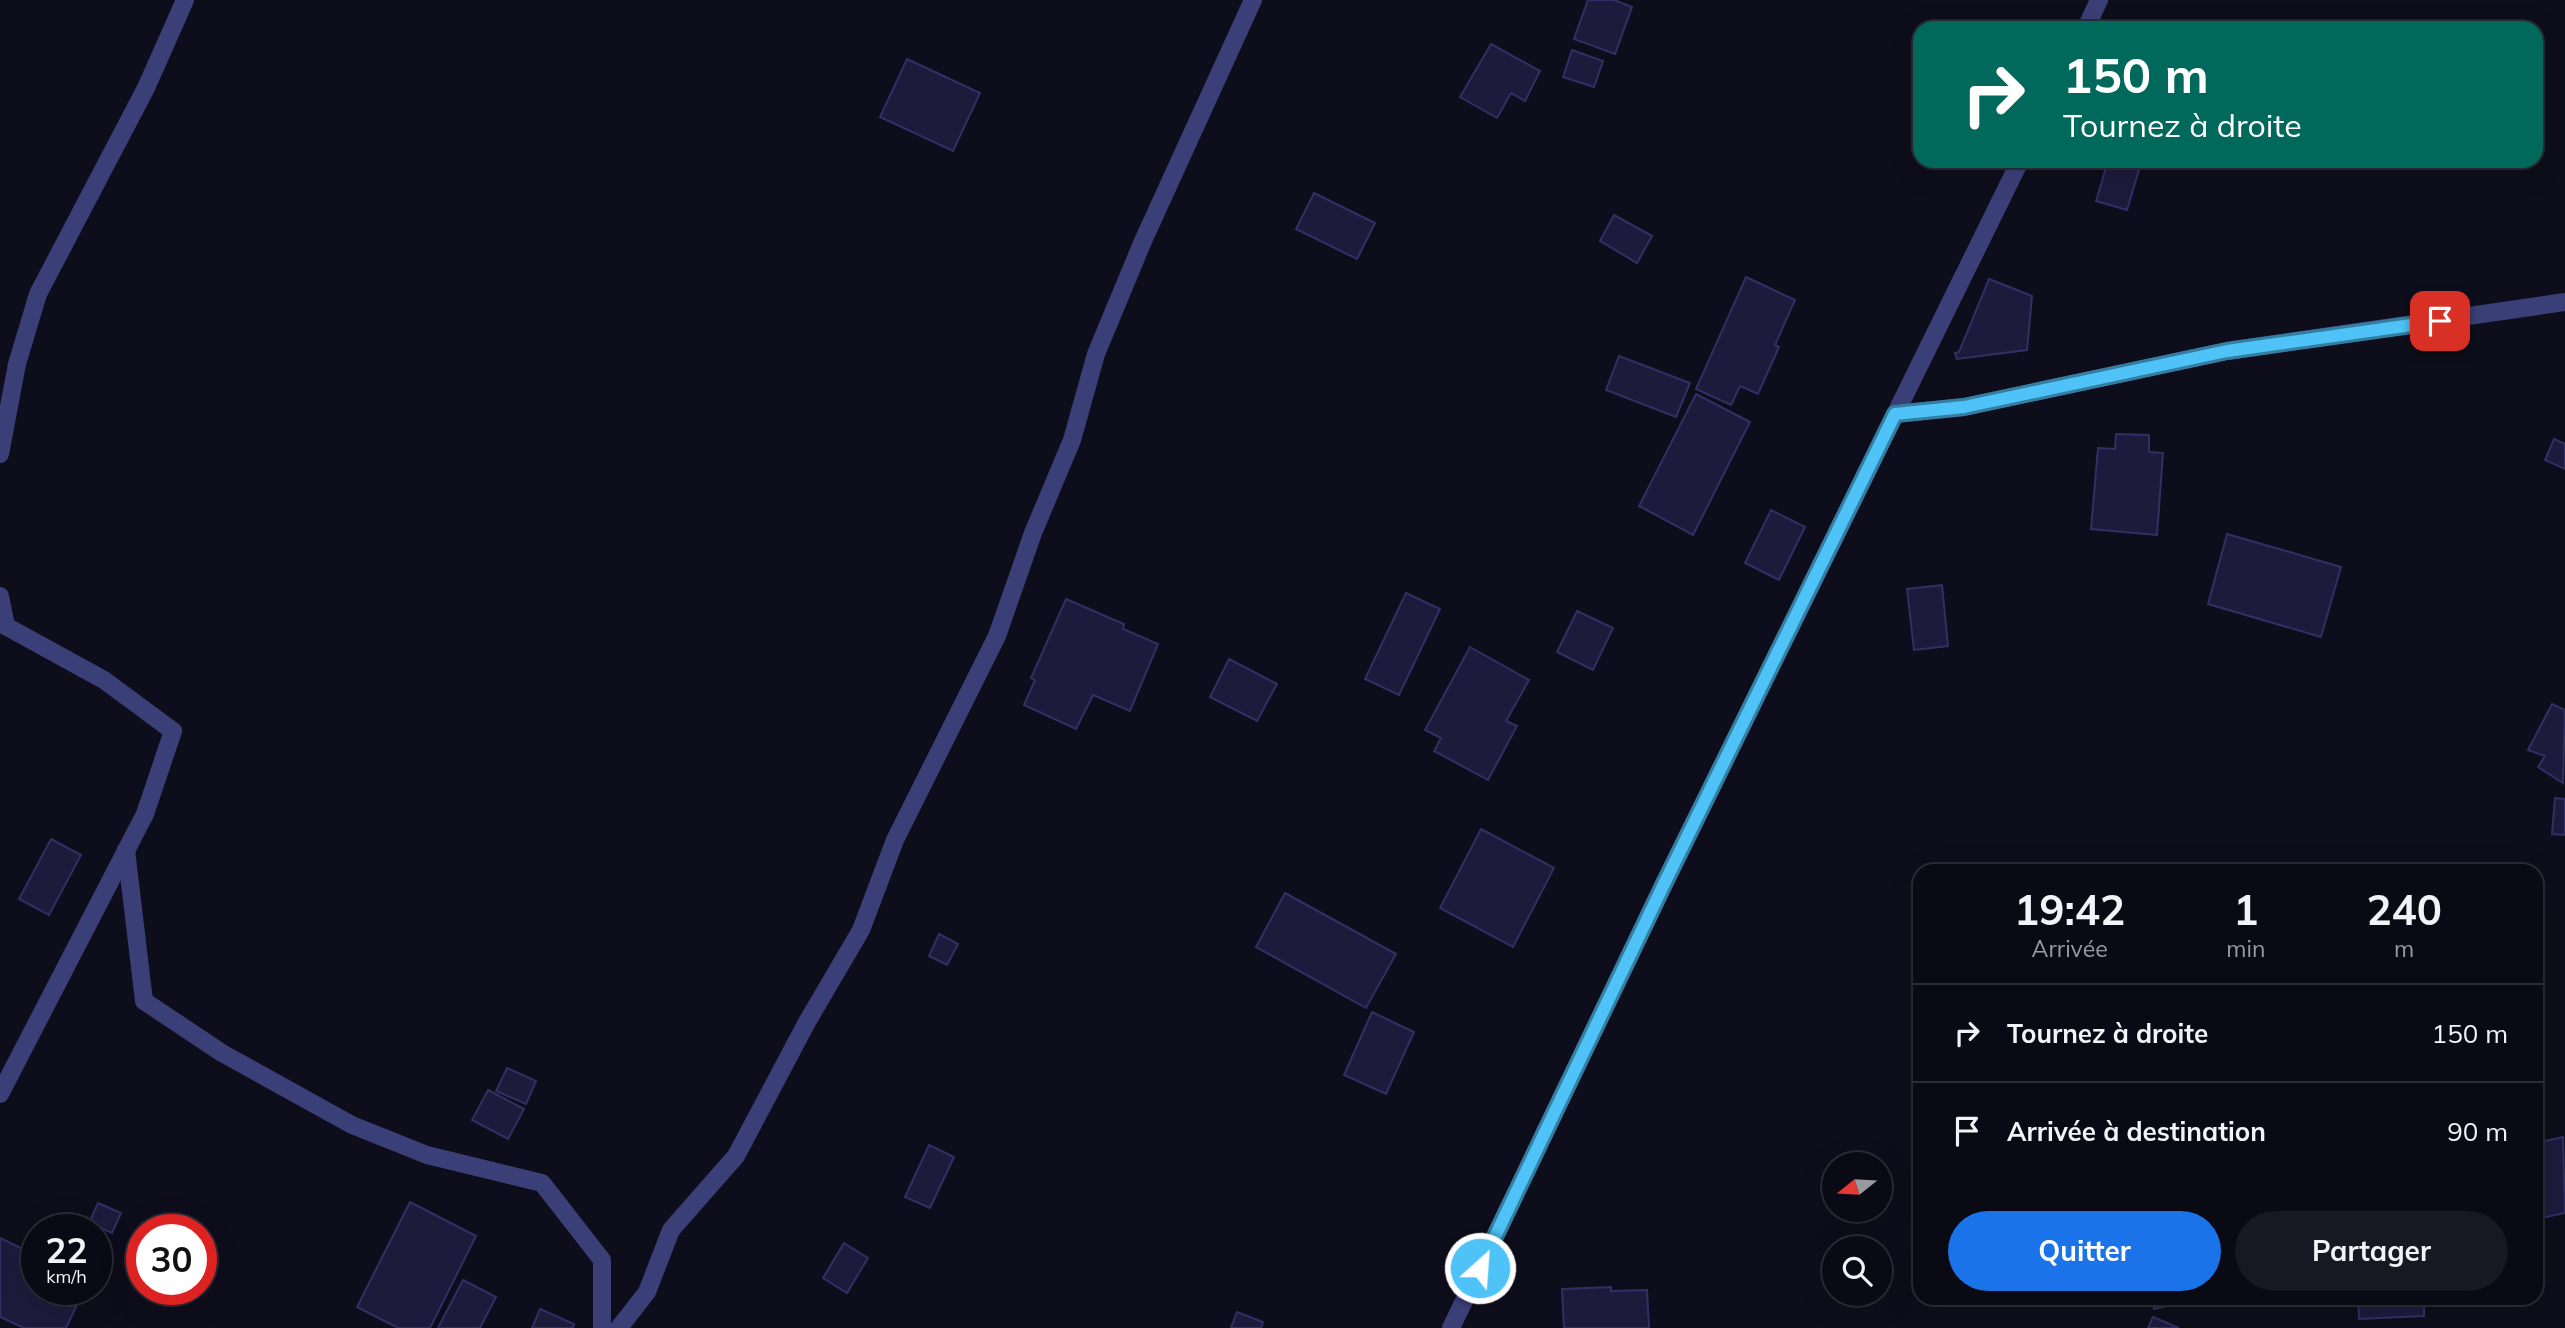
<!DOCTYPE html>
<html lang="fr">
<head>
<meta charset="utf-8">
<style>
  body { margin:0; font-family:Mulish,sans-serif; background:#181822; color:#f1f3f6; height:100vh; display:flex; flex-direction:column; font-size:26px; white-space:nowrap }
  * { box-sizing:border-box; margin:0 }
  p { font-size:23px; color:#999aa0 }
  .icon { flex:none; width:38px; height:38px; fill:none; stroke:currentColor; stroke-width:2; stroke-linecap:round; stroke-linejoin:round }
  .map { position:relative; flex:1; overflow:hidden }
  .sheet { position:absolute; left:1913px; top:864px; width:630px; height:441px; display:flex; flex-direction:column; background:#0a0a14; border-radius:21px; box-shadow:0 7px 28px #0002,0 0 0 2px #2a2b34 }
  .sheet>* { flex:none }
  .banner { position:absolute; left:1913px; top:21px; width:630px; height:147px; border-radius:21px; box-shadow:0 7px 28px #0002,0 0 0 2px #2a2b34; background:#00695c; color:#fff; overflow:hidden }
  .needle { width:46px; rotate:252deg }
  .buttons { position:absolute; left:1822px; top:1152px; display:grid; gap:14px }
  .buttons a { display:grid; place-items:center; width:70px; height:70px; border-radius:50%; background:#0a0a14; box-shadow:0 7px 28px #0002,0 0 0 2px #2a2b34; font-size:35px }
  .speed { position:absolute; left:21px; top:1214px; display:flex; gap:14px; font-size:35px; font-weight:700; text-align:center }
  .speed>* { display:grid; place-content:center; width:91px; height:91px; border-radius:50%; background:#0a0a14; box-shadow:0 7px 28px #0002,0 0 0 2px #2a2b34; line-height:1 }
  .speed small { font-size:18px; font-weight:400 }
  .speed .limit { border:10px solid #d22; background:#fff; color:#111 }
  .pin { position:absolute; display:grid; place-items:center; width:60px; height:60px; color:#fff; margin:-30px; border-radius:14px; box-shadow:0 4px 10px #0006 }
  .me { position:absolute; width:77px; margin:-38px; rotate:26deg; stroke-linejoin:round; filter:drop-shadow(0 0 5px #0008) }
  .turn { display:flex; align-items:center; gap:24px; height:147px; padding:0 35px; font-size:32px }
  .turn .icon { width:91px; height:91px; stroke-width:2.5 }
  .turn b { display:block; font-size:49px; line-height:60px }
  .eta { display:flex; justify-content:space-evenly; align-items:center; height:119px; text-align:center }
  .eta b { font-size:42px; font-weight:700; line-height:49px }
  .button { display:flex; gap:14px; margin-top:auto; padding:14px 35px }
  .button a { flex:1; height:80px; border-radius:42px; background:#1a73e8; color:#fff; font-size:28px; font-weight:700; line-height:80px; text-align:center }
  .button a+a { background:#181822; color:#f1f3f6 }
  ul { padding:0; list-style:none }
  li { display:flex; align-items:center; gap:21px; height:98px; padding:0 35px; border-top:2px solid #2a2b34 }
  li div { flex:1 }
  li b { display:block; font-size:26px }
  li em { font-style:normal }
  .map>svg:first-child { display:block }
</style>
</head>
<body>
<div class="map">
<svg width="2565" height="1328" viewBox="0 0 2565 1328">
  <rect width="100%" height="100%" fill="#0e0d1b"/>
  <g fill="#1e1a3b" stroke="#342e65" stroke-width="2">
    <path d="M1588,0H1614L1632,7L1615,54L1574,39Z"/>
    <path d="M1491,44L1540,71L1525,101L1511,93L1497,118L1460,97Z"/>
    <path d="M1572,50L1603,61L1594,87L1563,77Z"/>
    <path d="M907,59L980,93L953,151L880,117Z"/>
    <path d="M2108,161L2139,170L2127,210L2096,201Z"/>
    <path d="M1314,193L1375,223L1357,259L1296,229Z"/>
    <path d="M1614,215L1652,236L1637,263L1600,241Z"/>
    <path d="M1746,277L1795,300L1775,345L1779,347L1758,394L1740,386L1731,405L1696,389Z"/>
    <path d="M1989,279L2032,296L2027,350L1957,359L1955,353L1959,352Z"/>
    <path d="M1619,356L1690,383L1676,417L1606,390Z"/>
    <path d="M1696,394L1750,422L1693,535L1639,506Z"/>
    <path d="M2116,434L2149,435V452L2163,453L2157,535L2091,529L2098,448L2115,449Z"/>
    <path d="M2554,439L2565,444V469L2545,460Z"/>
    <path d="M1771,510L1805,527L1779,580L1745,563Z"/>
    <path d="M2227,534L2341,567L2321,637L2208,604Z"/>
    <path d="M1942,585L1948,646L1914,650L1907,589Z"/>
    <path d="M1406,593L1440,609L1399,695L1365,679Z"/>
    <path d="M1066,599L1124,624L1123,629L1158,644L1130,711L1093,695L1076,729L1024,705L1035,680L1031,678Z"/>
    <path d="M1577,611L1613,628L1593,670L1557,652Z"/>
    <path d="M1470,647L1529,680L1506,721L1517,726L1488,780L1434,751L1441,738L1425,730Z"/>
    <path d="M1229,659L1277,684L1257,721L1210,697Z"/>
    <path d="M2552,704L2565,710L2563,783L2538,767L2545,756L2528,750Z"/>
    <path d="M2555,798L2565,799V835L2552,834Z"/>
    <path d="M1481,829L1554,868L1513,947L1440,908Z"/>
    <path d="M51,839L81,855L49,915L19,899Z"/>
    <path d="M1285,893L1396,954L1366,1008L1256,947Z"/>
    <path d="M939,934L958,944L947,965L929,956Z"/>
    <path d="M1372,1012L1414,1032L1386,1094L1344,1075Z"/>
    <path d="M507,1068L536,1081L526,1104L496,1091Z"/>
    <path d="M488,1090L524,1109L508,1139L472,1120Z"/>
    <path d="M2563,1137L2565,1213L2536,1219V1143Z"/>
    <path d="M929,1145L954,1157L930,1208L905,1197Z"/>
    <path d="M410,1202L476,1236L430,1328H398L357,1307Z"/>
    <path d="M98,1203L121,1213L112,1233L89,1223Z"/>
    <path d="M0,1238L37,1256V1290H84L66,1328H24L0,1317Z"/>
    <path d="M844,1243L868,1258L847,1293L823,1278Z"/>
    <path d="M463,1280L496,1297L480,1328H438Z"/>
    <path d="M1611,1287V1291L1647,1290L1649,1328H1564L1562,1289Z"/>
    <path d="M2152,1298H2202L2154,1309Z"/>
    <path d="M2358,1298H2424V1316L2359,1319Z"/>
    <path d="M540,1309L574,1324L573,1328H532Z"/>
    <path d="M1237,1312L1263,1322L1261,1328H1231Z"/>
    <path d="M2153,1317L2179,1328H2148Z"/>
  </g>
  <g fill="none" stroke-linecap="round" stroke-linejoin="round">
    <g stroke="#3b3f77" stroke-width="18">
      <path d="M2086,28L2099,0"/>
      <path d="M1895,414L1964,407L2227,351L2565,302"/>
      <path d="M0,454L17,364L38,294L146,88L185,0"/>
      <path d="M0,596L6,626"/>
      <path d="M0,623L104,680L173,731L145,814L0,1094"/>
      <path d="M126,850L144,1001L222,1053L352,1125L427,1155L542,1183L602,1260V1328"/>
      <path d="M619,1328L647,1292L671,1230L736,1156L807,1022L861,930L895,840L997,636L1033,533L1072,440L1096,354L1143,241L1253,0"/>
      <path d="M1451,1328L1663,886L2020,161"/>
    </g>
  </g>
  <g fill="none" stroke-linecap="round" stroke-linejoin="round">
    <g stroke="#337fa1" stroke-width="18">
      <path id="route" d="M1480,1268L1663,886L1895,414L1964,407L2227,351L2440,321"/>
    </g>
    <use href="#route" stroke="#4fc3f7" stroke-width="12"/>
  </g>
</svg>
<div class="buttons">
<a><svg class="needle" viewBox="-14 -14 28 28"><path d="M0-13l5 13h-10z" fill="#e53935"/><path d="M0 13l5-13h-10z" fill="#999aa0"/></svg></a>
<a><svg class="icon" aria-label="search" viewBox="0 0 24 24"><circle cx="10" cy="10" r="6"/><path d="M15 15l6 6"/></svg></a>
</div>
<div class="speed"><div>22<small>km/h</small></div><div class="limit">30</div></div>
<div class="pin" style="left:2440px;top:321px;background:#d93025"><svg class="icon" aria-label="arrive" viewBox="0 0 24 24"><path d="M6 21V4h12l-3 4 3 4H6"/></svg></div>
<svg class="me" style="left:1480px;top:1268px" viewBox="-20 -20 40 40"><circle r="17" fill="#4fc3f7" stroke="#fff" stroke-width="3"/><path d="M0-11L8 9 0 5-8 9z" fill="#fff"/></svg>
<div class="banner">
<div class="turn"><svg class="icon" aria-label="right" viewBox="0 0 24 24"><path d="M7 20v-9h11M14 6l5 5-5 5"/></svg><div><b>150 m</b>Tournez à droite</div></div>
</div>
<section class="sheet">
<div class="eta">
<div><b>19:42</b><p>Arrivée</p></div>
<div><b>1</b><p>min</p></div>
<div><b>240</b><p>m</p></div>
</div>
<ul>
<li><svg class="icon" aria-label="right" viewBox="0 0 24 24"><path d="M7 20v-9h11M14 6l5 5-5 5"/></svg><div><b>Tournez à droite</b></div><em>150 m</em></li>
<li><svg class="icon" aria-label="arrive" viewBox="0 0 24 24"><path d="M6 21V4h12l-3 4 3 4H6"/></svg><div><b>Arrivée à destination</b></div><em>90 m</em></li>
</ul>
<div class="button"><a>Quitter</a><a>Partager</a></div>
</section>
</div>
</body>
</html>
